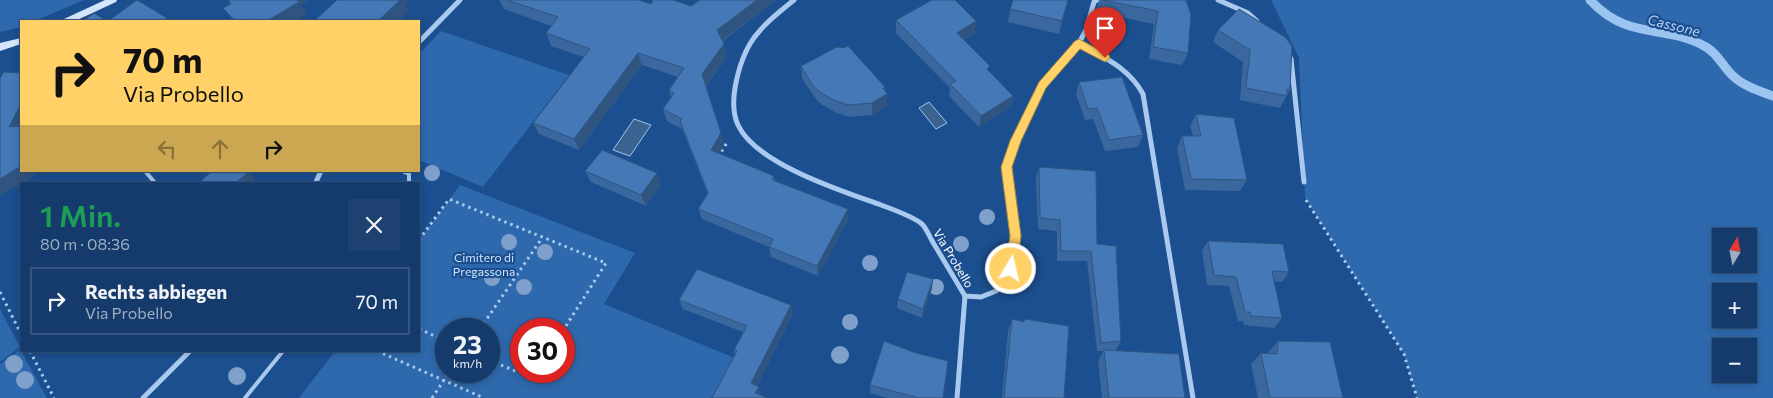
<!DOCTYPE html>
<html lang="de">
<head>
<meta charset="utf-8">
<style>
  body { margin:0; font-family:Commissioner,sans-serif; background:#1d4271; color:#f1f3f6; height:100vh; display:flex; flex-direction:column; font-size:19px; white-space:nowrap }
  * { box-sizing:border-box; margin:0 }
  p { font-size:16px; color:#9dadc1 }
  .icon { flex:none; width:28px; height:28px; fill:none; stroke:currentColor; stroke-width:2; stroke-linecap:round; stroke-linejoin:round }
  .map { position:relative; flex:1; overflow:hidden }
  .details { position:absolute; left:20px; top:182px; width:400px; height:170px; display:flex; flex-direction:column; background:#143b6b; border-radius:0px; box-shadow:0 2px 8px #0003,0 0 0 1px #33557e }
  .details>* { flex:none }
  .top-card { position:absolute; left:20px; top:20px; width:400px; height:152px; border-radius:0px; box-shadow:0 2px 8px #0003,0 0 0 1px #33557e; background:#ffd166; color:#111; overflow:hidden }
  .needle { width:32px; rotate:10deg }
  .buttons { position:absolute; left:1712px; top:228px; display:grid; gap:10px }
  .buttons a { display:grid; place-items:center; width:45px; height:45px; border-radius:0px; background:#143b6b; box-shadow:0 2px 8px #0003,0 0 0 1px #33557e; font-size:25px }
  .speed { position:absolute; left:435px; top:318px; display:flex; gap:10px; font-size:25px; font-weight:700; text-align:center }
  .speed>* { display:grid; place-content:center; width:65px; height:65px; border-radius:50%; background:#143b6b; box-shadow:0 2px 8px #0003,0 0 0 1px #33557e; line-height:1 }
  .speed small { font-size:12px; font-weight:400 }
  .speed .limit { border:8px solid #d22; background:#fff; color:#111 }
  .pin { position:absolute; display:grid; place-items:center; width:42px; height:42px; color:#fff; margin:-51px -21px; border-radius:50% 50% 50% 0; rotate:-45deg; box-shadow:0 0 5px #0007 }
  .pin .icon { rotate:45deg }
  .me { position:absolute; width:55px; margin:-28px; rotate:9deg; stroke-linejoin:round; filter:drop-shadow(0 0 4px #0008) }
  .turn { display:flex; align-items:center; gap:18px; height:105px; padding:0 20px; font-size:22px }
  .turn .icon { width:65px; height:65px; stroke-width:2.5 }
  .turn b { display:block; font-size:35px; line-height:42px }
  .lanes { display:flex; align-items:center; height:48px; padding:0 20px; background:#0003; justify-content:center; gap:25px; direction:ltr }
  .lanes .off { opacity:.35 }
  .round { display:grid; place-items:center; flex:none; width:52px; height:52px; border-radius:0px; background:#1d4271 }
  .head { display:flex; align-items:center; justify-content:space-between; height:85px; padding:0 20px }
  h1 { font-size:30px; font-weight:600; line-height:38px; color:#1e9e55 }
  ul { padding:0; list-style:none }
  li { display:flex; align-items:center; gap:15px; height:68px; margin:0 10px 8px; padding:0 10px; border:2px solid #33557e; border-radius:0px }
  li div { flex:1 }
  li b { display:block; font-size:19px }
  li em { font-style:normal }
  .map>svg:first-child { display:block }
</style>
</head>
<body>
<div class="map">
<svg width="1773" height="398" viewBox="0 0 1773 398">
  <rect width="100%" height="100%" fill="#1b4f8f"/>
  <g fill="#2e69ad" fill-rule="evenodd">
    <path d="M0,0H84L35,21H21V27L0,32Z"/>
    <path d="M1271,0H1773V398H1417L1404,354L1305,198L1299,58ZM1721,236H1749V264H1721ZM1721,291H1749V319H1721ZM1721,346H1749V374H1721Z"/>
    <path d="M441,31L569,75L483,187L419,160V54Z"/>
    <path d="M460,185L635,253L604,304L737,359L711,398H299L335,351H419V240ZM446,329H489V371H446ZM521,329H564V371H521Z"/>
    <path d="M0,309L20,347L0,362Z"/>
    <path d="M21,349V351L47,398H0V364Z"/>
  </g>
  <g fill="#3c6290" stroke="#9cc4f0">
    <path d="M929,102L947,123L936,129L919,108Z"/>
    <path d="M634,119L651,125L630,156L613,150Z"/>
  </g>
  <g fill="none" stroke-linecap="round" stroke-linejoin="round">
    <path stroke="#9cc4f0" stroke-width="9" d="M1590,0C1629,42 1664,23 1706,47C1717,53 1723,66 1732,75C1743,86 1759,91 1773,96"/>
    <g stroke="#a9c9ee" stroke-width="3" stroke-dasharray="2.5 4" stroke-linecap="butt">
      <path d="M718,157L728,141"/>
      <path d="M1306,200L1404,354L1417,398"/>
      <path d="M419,240L449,199L606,263L564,329"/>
      <path d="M0,292L21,334"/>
      <path d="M419,329L446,341"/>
      <path d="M480,329L542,238"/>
      <path d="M30,351L54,398"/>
      <path d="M377,351L484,398"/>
      <path d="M489,360L532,378L537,371"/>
      <path d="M432,398L450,371"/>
    </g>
    <g stroke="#a9c9ee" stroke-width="4">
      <path d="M145,171L156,184"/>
      <path d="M402,171L409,174V184"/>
      <path d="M245,398L283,351"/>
    </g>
    <g stroke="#a9c9ee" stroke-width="5">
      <path d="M794,0C759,28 743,42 735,88C733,100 733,114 738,125C756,164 842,191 881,205C892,209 914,217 922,224C927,229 930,238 934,244C944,261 955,279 965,296L981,297L996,291L1004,284L1011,269L1016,236L1006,167L1042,85L1079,43L1086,30L1094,2L1097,0"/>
      <path d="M1218,0L1248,13L1257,21"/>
      <path d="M419,42L460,0"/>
      <path d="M1079,43C1103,57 1129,68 1143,94L1193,398"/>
      <path d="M1289,56L1291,59L1304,182"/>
      <path d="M315,184L321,171"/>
      <path d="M143,398L190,351"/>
      <path d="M957,398L965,296"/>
    </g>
    <g fill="#d6e6fa" fill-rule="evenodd">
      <path d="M105,0H117L116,2L75,21H63L64,19Z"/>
      <path d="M21,38V44L0,51V43Z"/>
    </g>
  </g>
  <g fill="#7ea0ca">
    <circle cx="432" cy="173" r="8"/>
    <circle cx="987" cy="217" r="8"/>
    <circle cx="509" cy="242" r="8"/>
    <circle cx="961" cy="244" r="8"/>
    <circle cx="545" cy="252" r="8"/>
    <circle cx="870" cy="263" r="8"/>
    <circle cx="492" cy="278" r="8"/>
    <circle cx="524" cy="287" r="8"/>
    <circle cx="936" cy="287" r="8"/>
    <circle cx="850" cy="322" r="8"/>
    <circle cx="840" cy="355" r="9"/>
    <circle cx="14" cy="364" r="9"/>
    <circle cx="237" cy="376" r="9"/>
    <circle cx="25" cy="380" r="9"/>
  </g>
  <g fill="#3a679d">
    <path d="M499,0H639L651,4L691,6L700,0H776L723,41L727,57L706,86L724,145L719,154L774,176L775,181L848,220L818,276L771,257L769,247L702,219L698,209L708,194L682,129L667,121L663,109L671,97L669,90L678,77L642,65L579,150L539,134L533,123L584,57L551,46L546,33L551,26L504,9Z"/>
    <path d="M1013,0H1068L1059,34L1008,22L1010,9Z"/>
    <path d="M1099,0H1186L1188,53L1182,65L1149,59L1154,24L1096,12Z"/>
    <path d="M1239,9L1290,90L1280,108L1240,100L1243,62L1213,42L1218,30Z"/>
    <path d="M896,20L975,33L964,40L990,72L1013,96L1011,107L979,127L949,96L950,88L896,33Z"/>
    <path d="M801,66L885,87L887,106L872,115L849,117L837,113L822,105L815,98L802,78Z"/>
    <path d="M1079,82L1143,135L1138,147L1105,151L1093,119L1085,120L1076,94Z"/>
    <path d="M1196,114L1247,180L1240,191L1185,190L1177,148L1182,136H1193L1190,126Z"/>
    <path d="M1039,167L1097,244L1121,341L1116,350L1185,398H1102L1098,361L1103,351H1097L1087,261H1057V231L1038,229L1036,178Z"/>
    <path d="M585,171L661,184L646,206L591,182Z"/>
    <path d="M1208,241L1289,272L1282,282L1274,281L1282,318L1274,328L1244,325L1243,321H1238L1229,286L1207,285L1202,251Z"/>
    <path d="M932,288L922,318L897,308L898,299Z"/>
    <path d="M679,300L791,305L793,314L757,386L759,387L761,395L712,398L735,355L734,350L743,332L683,309Z"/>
    <path d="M1012,319L1023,322L1024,319L1064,398H1002L1008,331Z"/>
    <path d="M1278,341L1343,398H1258L1251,364L1261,353L1267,354Z"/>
    <path d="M870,385L943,398H888L870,393Z"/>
  </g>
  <g fill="#305480">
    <path d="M296,0H309L301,5L308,14L295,21H267Z"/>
    <path d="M396,0H410L405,5L409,11L399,21H378Z"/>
    <path d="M757,0H776L720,42L717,30Z"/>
    <path d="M167,18L171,21H162Z"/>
    <path d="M976,21L975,33L955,45L957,33Z"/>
    <path d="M724,44L727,57L705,86L702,74Z"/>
    <path d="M638,53L642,65L579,150L574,139Z"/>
    <path d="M885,87V95L887,94V106L872,115V103L883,88Z"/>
    <path d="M1013,96L1011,107L979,127L981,116Z"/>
    <path d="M21,104V136L9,127Z"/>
    <path d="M721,133L724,145L714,162L711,150Z"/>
    <path d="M21,166V171H41L0,196V179Z"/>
    <path d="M249,172L255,178L248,184H234Z"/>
    <path d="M657,173L661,184L646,206L641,195Z"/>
    <path d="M848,209V220L818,276L817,266Z"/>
    <path d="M933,279L932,288L922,318L923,309Z"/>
    <path d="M791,305L793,314L754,392L751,383Z"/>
    <path d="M759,387L761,395L760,398L755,393Z"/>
  </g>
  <g fill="#4478b7" stroke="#305480">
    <path d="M137,0L167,18L162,21H108Z"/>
    <path d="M228,0H297L299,2L267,21H252L250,19L247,21H235L223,8L231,4Z"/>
    <path d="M337,0H400L378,21H367L365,20L364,21H314Z"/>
    <path d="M507,0H639L651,4L653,0H673L691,6L700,0H757L717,30L724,44L702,74L721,133L711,150L774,176L772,179L775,181L848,209L817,266L769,247L773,239L698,209L708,193L680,121L682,119L663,109L674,93L669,90L684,68L638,53L574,139L533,123L590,49L546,33L558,17Z"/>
    <path d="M932,0H955L976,21L957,33L990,66L987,69L1013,96L981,116L950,84L956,81L896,20Z"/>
    <path d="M1013,0H1068L1062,21L1010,9Z"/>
    <path d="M1103,0H1186L1191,15L1188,53L1153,47L1158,11Z"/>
    <path d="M1239,9L1285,37L1292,46L1290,90L1287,89V96L1246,88L1250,50L1218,30Z"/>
    <path d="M94,13L107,21H83Z"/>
    <path d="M848,46L885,87L883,88L887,94L872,103L848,105L836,101L821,93L813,86L801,66L837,47L843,48Z"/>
    <path d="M4,72L21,73V104L9,127L21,126V166L0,179V78Z"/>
    <path d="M1122,77L1143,135L1109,140L1097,108L1088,109L1079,82Z"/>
    <path d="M1196,114L1234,118L1247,180L1191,179L1182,136H1201Z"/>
    <path d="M602,150L657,173L641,195L585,171Z"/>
    <path d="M1039,167L1096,171L1097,244L1116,246L1121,341L1101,343L1091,251H1061L1060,220L1040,218Z"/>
    <path d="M212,171H248L249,172L234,184H207L202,180Z"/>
    <path d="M1208,241L1283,244L1289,272L1272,271L1282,318L1251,316L1250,312H1245L1236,277L1214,275Z"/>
    <path d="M697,269L791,305L751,383L759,387L755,393L768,398H712L737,351L734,350L747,326L679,300Z"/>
    <path d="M907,272L933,279L923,309L898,299Z"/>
    <path d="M1012,319L1024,322V319L1069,326L1064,398H1004Z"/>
    <path d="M884,341L916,353L948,361L943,398H919L870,385Z"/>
    <path d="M1278,341L1330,342L1343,398H1270L1261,353L1277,354Z"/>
    <path d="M1104,350L1179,354L1185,398H1109Z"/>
  </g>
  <path fill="#ffd166" stroke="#a68842" d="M1079,39L1109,55L1110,58L1105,62L1080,49L1046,88L1021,141L1012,167L1021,236L1017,269L1015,273L1011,274L1007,273L1005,269L1010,236L1001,167L1010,141L1039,82L1075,41Z"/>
  <g text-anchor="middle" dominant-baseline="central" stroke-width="4.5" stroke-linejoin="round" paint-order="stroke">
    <g font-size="12" fill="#cfe3fa" stroke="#1b4f8f">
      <text x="484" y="257">Cimitero di<tspan x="484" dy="14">Pregassona</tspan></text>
    </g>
    <g font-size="12" fill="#fff" stroke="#1b4f8f">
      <text transform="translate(954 258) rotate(59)">Via Probello</text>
    </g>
    <g font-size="14" font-style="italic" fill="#b5d3f5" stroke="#1b4f8f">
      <text transform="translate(1674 25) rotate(14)">Cassone</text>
    </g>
  </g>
</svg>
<div class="buttons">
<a><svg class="needle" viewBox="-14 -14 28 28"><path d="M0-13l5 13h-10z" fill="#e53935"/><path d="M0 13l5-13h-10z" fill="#9dadc1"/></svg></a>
<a>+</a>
<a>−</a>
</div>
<div class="speed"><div>23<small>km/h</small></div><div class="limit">30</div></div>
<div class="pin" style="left:1105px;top:58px;background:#d93025"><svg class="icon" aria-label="arrive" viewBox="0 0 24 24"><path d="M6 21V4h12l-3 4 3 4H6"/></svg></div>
<svg class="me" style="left:1011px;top:269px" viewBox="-20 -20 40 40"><circle r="17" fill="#ffd166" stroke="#fff" stroke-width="3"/><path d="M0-11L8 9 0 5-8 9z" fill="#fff"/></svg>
<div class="top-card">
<div class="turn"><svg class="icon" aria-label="right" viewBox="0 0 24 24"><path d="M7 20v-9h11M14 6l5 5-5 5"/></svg><div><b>70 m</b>Via Probello</div></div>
<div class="lanes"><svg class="icon off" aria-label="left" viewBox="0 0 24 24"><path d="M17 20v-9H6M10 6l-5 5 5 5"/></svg><svg class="icon off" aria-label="ahead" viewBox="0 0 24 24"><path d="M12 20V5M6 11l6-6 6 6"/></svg><svg class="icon" aria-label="right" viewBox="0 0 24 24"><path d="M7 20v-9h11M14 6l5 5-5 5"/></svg></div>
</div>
<section class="details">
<div class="head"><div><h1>1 Min.</h1><p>80 m · 08:36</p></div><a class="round"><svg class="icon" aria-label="close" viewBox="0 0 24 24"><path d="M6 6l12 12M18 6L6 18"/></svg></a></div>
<ul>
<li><svg class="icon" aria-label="right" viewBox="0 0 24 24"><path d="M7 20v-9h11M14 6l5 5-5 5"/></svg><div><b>Rechts abbiegen</b><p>Via Probello</p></div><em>70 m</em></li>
</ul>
</section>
</div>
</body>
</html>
